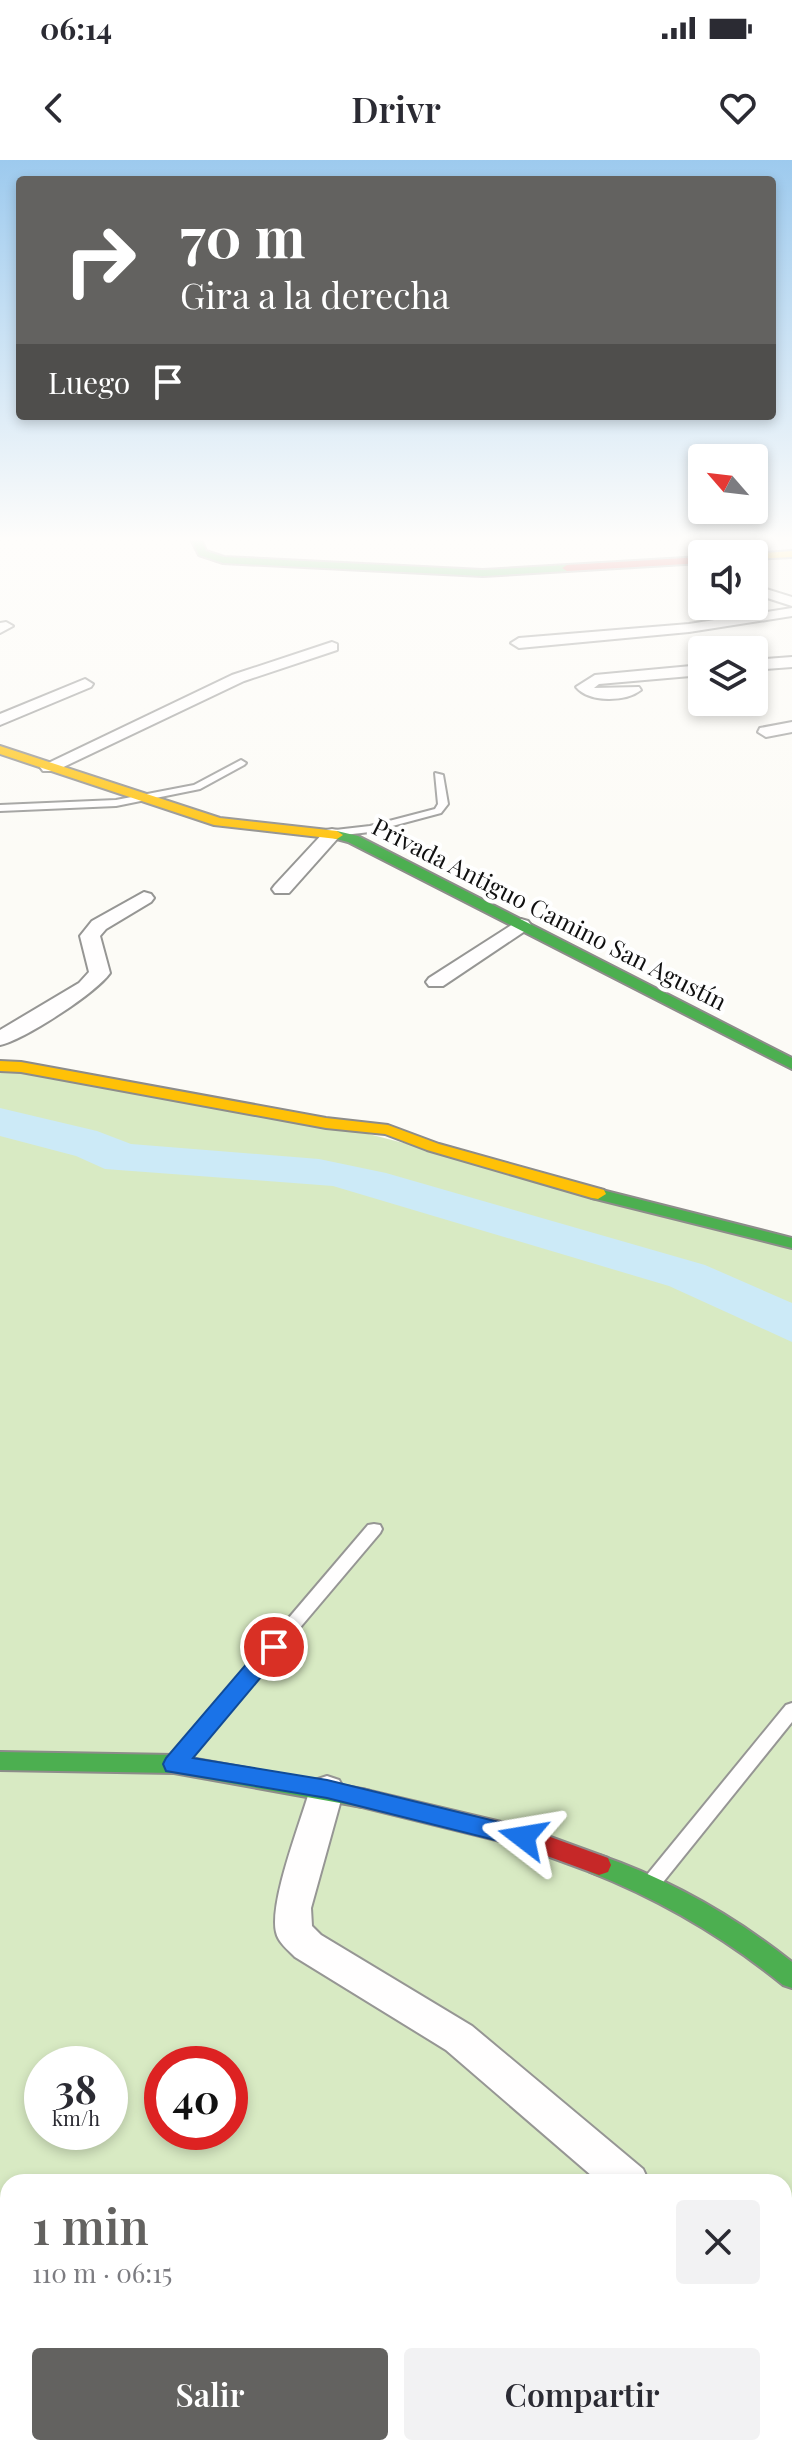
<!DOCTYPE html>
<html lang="es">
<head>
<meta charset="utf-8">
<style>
  body { margin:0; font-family:"Playfair Display",serif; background:#f2f2f3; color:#2b2b33; height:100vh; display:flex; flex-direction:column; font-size:30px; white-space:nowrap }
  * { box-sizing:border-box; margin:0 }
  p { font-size:26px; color:#7c7c81 }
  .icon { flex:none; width:44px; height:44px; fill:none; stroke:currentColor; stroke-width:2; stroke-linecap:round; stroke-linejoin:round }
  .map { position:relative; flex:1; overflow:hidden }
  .panel { position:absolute; left:0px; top:2014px; width:792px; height:282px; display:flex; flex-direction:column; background:#fff; border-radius:24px 24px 0 0; box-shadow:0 4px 12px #0003 }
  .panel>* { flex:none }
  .banner { position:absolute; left:16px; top:16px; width:760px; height:244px; border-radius:8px; box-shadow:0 4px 12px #0003; background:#636260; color:#fff; overflow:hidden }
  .needle { width:52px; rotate:298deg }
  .fabs { position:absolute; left:688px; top:284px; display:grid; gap:16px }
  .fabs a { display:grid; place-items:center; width:80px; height:80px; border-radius:8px; background:#fff; box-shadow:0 4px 12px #0003; font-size:40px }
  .speed { position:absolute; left:24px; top:1886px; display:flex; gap:16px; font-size:40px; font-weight:700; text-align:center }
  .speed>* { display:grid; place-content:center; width:104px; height:104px; border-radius:50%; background:#fff; box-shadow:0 4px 12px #0003; line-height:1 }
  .speed small { font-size:20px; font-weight:400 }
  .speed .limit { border:12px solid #d22; background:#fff; color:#111 }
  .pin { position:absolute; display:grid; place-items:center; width:68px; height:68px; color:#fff; margin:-34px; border:4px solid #fff; border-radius:50%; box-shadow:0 2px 8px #0007 }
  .me { position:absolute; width:88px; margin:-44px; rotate:284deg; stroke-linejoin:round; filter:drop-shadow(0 0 6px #0008) }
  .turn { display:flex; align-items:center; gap:28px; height:168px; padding:0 32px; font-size:36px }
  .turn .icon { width:104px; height:104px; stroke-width:2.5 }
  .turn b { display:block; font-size:56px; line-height:68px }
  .then { display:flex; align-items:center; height:76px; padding:0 32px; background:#0003; gap:16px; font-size:30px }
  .round { display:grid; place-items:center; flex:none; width:84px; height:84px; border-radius:8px; background:#f2f2f3 }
  .overview { display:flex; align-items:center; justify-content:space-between; height:136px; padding:0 32px }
  h1 { font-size:48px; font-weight:600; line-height:60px; color:#636260 }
  .cta { display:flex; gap:16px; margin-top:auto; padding:16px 32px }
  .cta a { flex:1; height:92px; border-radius:8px; background:#636260; color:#fff; font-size:32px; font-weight:600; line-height:92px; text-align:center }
  .cta a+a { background:#f2f2f3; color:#2b2b33 }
  .status { display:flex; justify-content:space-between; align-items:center; height:56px; padding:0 40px; background:#fff; direction:ltr }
  .status svg { height:22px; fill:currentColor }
  header { display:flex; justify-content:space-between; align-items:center; height:104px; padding:0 32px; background:#fff; font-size:36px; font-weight:600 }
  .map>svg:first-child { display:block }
</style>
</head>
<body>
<div class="status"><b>06:14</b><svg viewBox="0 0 49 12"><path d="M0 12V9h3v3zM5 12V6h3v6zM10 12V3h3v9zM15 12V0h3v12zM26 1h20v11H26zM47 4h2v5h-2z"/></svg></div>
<header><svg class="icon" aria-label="back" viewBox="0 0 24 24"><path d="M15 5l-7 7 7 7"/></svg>Drivr<svg class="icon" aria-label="heart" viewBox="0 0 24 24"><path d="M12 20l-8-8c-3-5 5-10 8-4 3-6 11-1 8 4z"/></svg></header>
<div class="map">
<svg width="792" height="2295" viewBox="0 0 792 2295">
  <rect width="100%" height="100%" fill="#fcfbf6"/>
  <path fill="#d8eac3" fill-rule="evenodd" d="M0,910L326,963L792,1083V2295H0ZM42,1904H110V1972H42ZM162,1904H230V1972H162ZM8,2022H784V2288H8Z"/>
  <path fill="#cceaf7" d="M0,948L97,971L131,984L319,999L386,1013L705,1105L792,1143V1182L669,1126L333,1026L105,1009L76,996L0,976Z"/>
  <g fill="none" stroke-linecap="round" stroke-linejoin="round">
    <g stroke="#969694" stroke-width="4">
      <g id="lane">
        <path d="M241,600L246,603L244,605L200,629L116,646L0,651V645L116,640L194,625Z"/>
        <path d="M435,613L443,615L448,644L441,653L370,672L335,676L330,673L335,670L370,666L435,649L438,644Z"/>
        <path d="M374,1364L380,1365L382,1369L380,1373L183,1606L177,1608L171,1606L168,1601L171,1596L368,1365Z"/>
        <path d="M792,1543V1562L660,1726L653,1729L646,1726L643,1721L646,1716L786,1545Z"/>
      </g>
    </g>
    <g stroke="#969694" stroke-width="4">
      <g id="street">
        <path d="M766,429L792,437V446L761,436L759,433Z"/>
        <path d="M792,448V456L689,472L519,488L511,483L519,478L689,464Z"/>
        <path d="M6,462L13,466L0,473V463Z"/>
        <path d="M332,482L337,484V490L244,521L55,611H43L40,607L232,515Z"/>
        <path d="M792,497V507L754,510V500Z"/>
        <path d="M702,505V515L599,524L594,528L639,527L641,530C626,542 589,543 576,527L595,515Z"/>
        <path d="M85,519L93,524L91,527L0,565V554Z"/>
        <path d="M792,562V572L766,577L758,572L760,568Z"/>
        <path d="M332,669L338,670L341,674L338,678L289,733H275L272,729L275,725L326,670Z"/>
        <path d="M144,732L151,734L154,738L151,742L106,769L100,776L110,813C96,833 24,880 0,885V870L79,823L89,812L80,776L92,761Z"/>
        <path d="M521,759L528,761L531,765L528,769L443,826H429L426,822L429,818Z"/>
        <path d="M327,1616L339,1620L344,1629L311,1748L312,1766L321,1775L472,1866L643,2009L649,2022H599L446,1890L295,1797C288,1790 278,1782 276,1772C269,1742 301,1661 310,1629L315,1620Z"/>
        <path d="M784,2133L792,2137V2182L784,2179Z"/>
      </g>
    </g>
    <g stroke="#8d8c8a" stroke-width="4">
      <g id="fast">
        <path d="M192,381H202L206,391L224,397L483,410L567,405L572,408L567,411L483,416L223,403L199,395Z"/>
        <path d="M337,671L358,676L792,898V909L348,682L333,678L331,675Z"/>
        <path d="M598,1029L792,1078V1088L592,1038L590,1034Z"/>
        <path d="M0,1592L174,1595L362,1629L370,1631L374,1638L370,1645L362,1647L174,1613L0,1610Z"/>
        <path d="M599,1695C669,1719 734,1756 792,1802V1828L783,1825C724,1777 661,1740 590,1712L587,1705L590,1698Z"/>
      </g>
    </g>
    <g stroke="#8d8c8a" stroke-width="4">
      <g id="slow">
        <path d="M792,391V397L754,399V394H751Z"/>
        <path d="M0,586L220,658L337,671L343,675L337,679L214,665L0,594Z"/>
        <path d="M0,901L21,902L326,958L388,965L439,984L604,1030L606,1034L598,1039L592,1038L427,990L385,974L326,968L21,912L0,911Z"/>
      </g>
    </g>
    <g stroke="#8d8c8a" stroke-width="4">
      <g id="jam">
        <path d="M702,397V403L567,411L562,408L567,405Z"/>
        <path d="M362,1629L523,1667L608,1698L611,1705L608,1712L599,1715L520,1686L354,1645L350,1638L354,1631Z"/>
      </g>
    </g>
    <use href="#lane" fill="#fffefe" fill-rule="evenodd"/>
    <use href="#street" fill="#fffefe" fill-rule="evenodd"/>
    <use href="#fast" fill="#4caf50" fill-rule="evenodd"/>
    <use href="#slow" fill="#ffc107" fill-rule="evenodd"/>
    <use href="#jam" fill="#c62828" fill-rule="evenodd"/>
  </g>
  <linearGradient id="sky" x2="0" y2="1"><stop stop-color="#9dcaee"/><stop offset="0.54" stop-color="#fefdfb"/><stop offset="1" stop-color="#fefdfb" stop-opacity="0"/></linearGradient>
  <rect width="792" height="702" fill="url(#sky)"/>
  <path fill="#1a73e8" stroke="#114b97" stroke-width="2" d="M274,1479L282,1481L285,1487L282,1492L193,1598L327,1620L523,1668L532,1670L535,1677L532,1684L523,1687L327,1638L166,1611L163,1604L166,1598L266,1481Z"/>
  <g text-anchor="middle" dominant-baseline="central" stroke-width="8" stroke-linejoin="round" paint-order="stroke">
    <g font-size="24" fill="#101010" stroke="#fff">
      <text transform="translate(550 753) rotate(27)">Privada Antiguo Camino San Agustín</text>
    </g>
  </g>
</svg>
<div class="fabs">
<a><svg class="needle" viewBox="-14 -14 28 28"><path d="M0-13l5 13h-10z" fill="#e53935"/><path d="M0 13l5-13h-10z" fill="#7c7c81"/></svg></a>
<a><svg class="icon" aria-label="sound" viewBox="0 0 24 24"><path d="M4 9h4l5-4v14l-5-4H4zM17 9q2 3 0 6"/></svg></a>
<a><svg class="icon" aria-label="layers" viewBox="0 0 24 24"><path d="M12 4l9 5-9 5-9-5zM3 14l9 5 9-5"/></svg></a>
</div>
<div class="speed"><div>38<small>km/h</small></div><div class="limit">40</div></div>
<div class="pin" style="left:274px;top:1487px;background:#d93025"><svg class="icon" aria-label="arrive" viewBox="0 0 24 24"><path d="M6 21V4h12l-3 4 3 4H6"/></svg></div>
<svg class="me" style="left:523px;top:1677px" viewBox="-20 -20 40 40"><path d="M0-17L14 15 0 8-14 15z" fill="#1a73e8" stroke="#fff" stroke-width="4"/></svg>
<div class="banner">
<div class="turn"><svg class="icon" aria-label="right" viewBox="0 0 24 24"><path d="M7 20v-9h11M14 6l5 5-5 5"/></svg><div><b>70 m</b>Gira a la derecha</div></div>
<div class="then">Luego<svg class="icon" aria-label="arrive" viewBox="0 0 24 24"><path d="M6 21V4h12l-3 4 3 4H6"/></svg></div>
</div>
<section class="panel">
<div class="overview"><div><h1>1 min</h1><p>110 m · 06:15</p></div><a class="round"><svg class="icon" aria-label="close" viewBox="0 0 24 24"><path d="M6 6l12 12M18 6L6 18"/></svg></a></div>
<div class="cta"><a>Salir</a><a>Compartir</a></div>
</section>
</div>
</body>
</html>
